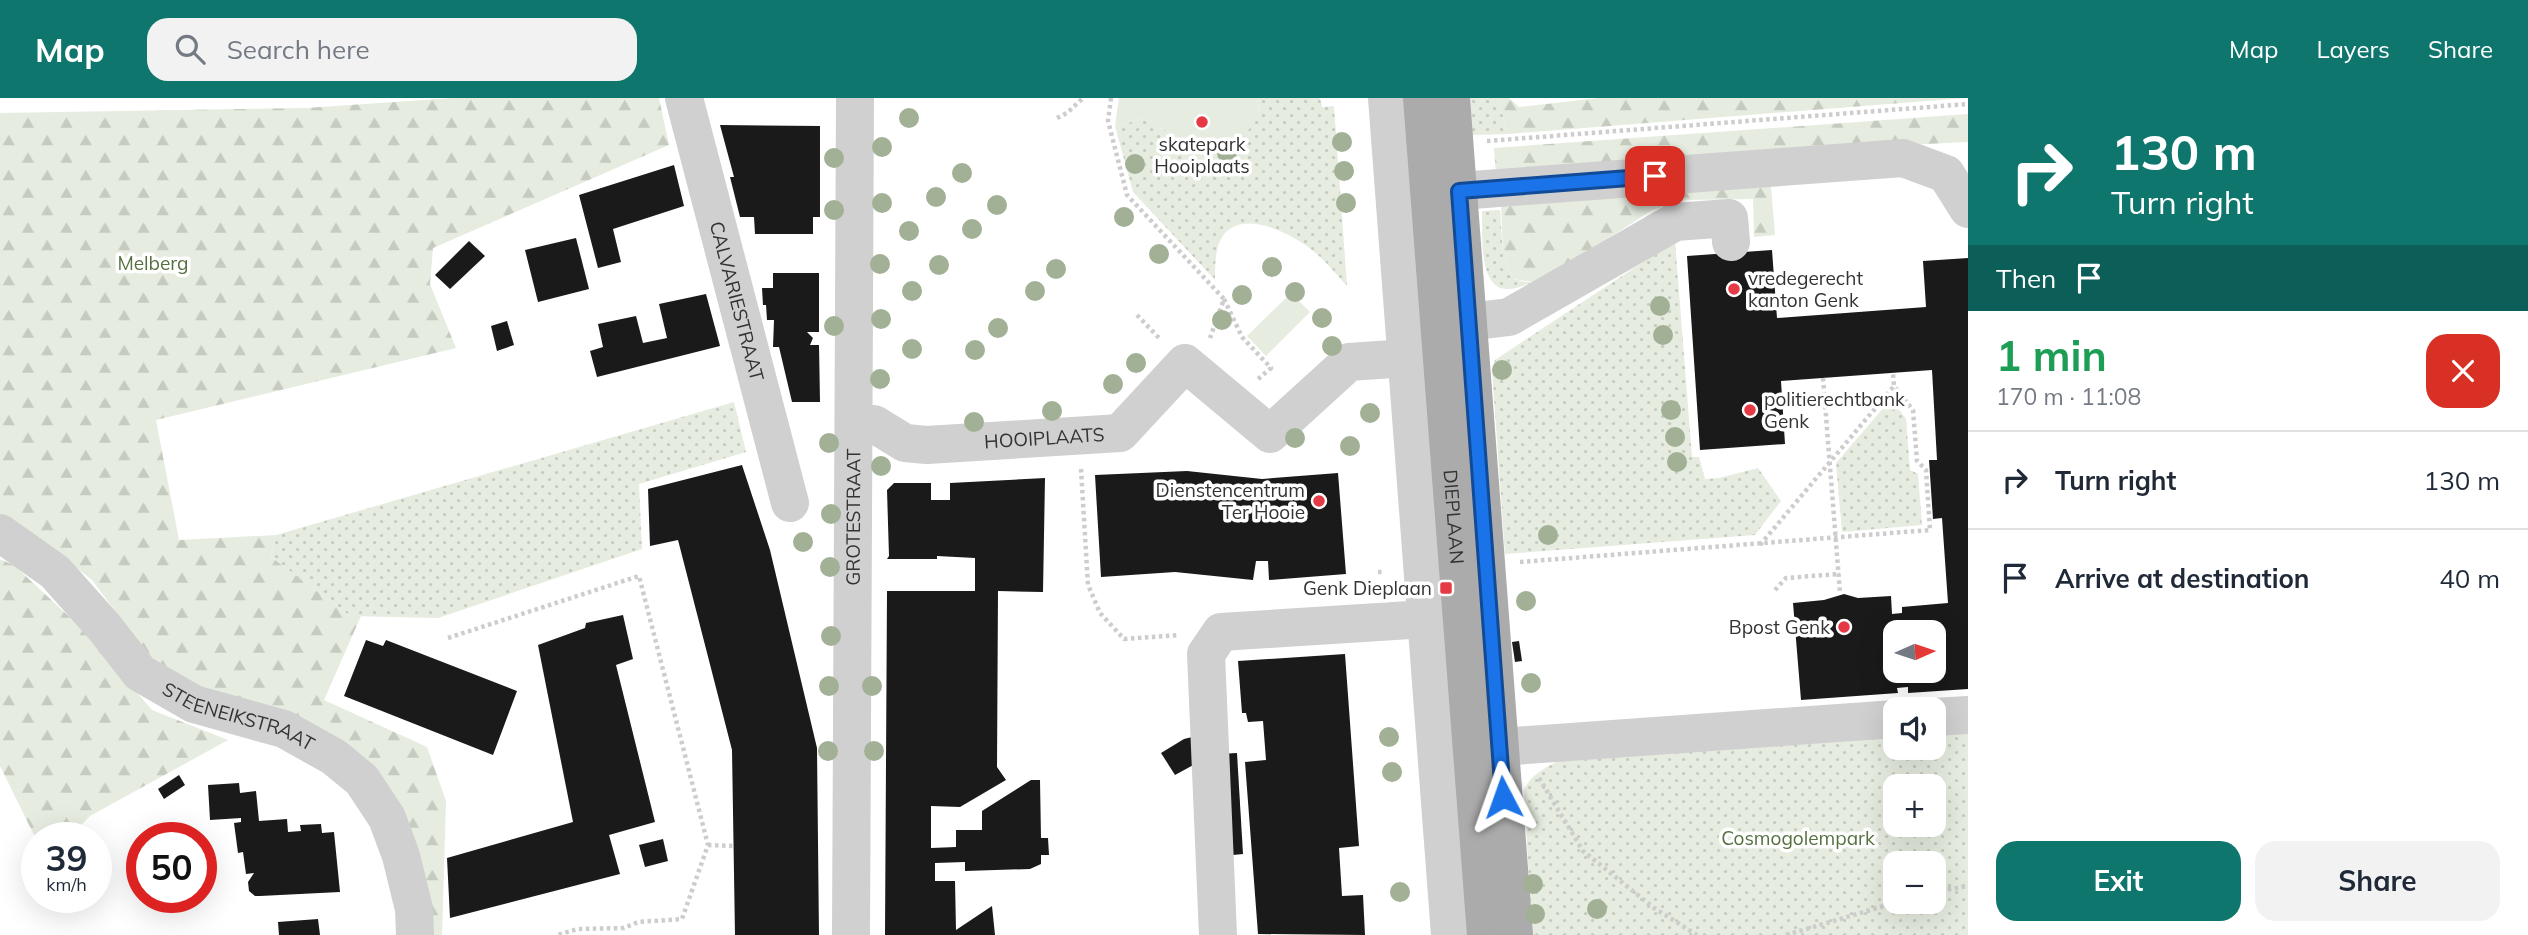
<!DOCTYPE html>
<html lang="en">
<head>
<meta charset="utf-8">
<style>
  body { margin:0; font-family:Mulish,sans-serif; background:#f2f2f3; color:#1f2937; height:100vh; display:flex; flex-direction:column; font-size:26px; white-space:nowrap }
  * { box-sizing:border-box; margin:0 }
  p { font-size:23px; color:#747a83 }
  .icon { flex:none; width:38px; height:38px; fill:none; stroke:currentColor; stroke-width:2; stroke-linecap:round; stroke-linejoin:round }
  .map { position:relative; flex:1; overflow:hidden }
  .sheet { display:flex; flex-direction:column; background:#fff; width:560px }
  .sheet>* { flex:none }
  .hud { background:#0f766e; color:#fff; overflow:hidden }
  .needle { width:46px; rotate:87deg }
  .fabs { position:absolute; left:1883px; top:522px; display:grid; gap:14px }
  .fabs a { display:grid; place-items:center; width:63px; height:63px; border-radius:14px; background:#fff; box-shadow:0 7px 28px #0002; font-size:35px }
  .speed { position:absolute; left:21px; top:724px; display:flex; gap:14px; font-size:35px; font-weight:700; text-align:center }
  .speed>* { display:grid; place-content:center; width:91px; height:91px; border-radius:50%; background:#fff; box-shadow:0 7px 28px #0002; line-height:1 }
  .speed small { font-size:18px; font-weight:400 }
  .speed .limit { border:10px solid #d22; background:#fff; color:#111 }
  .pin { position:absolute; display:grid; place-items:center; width:60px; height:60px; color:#fff; margin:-30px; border-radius:14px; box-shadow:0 4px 10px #0006 }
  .me { position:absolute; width:77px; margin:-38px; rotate:356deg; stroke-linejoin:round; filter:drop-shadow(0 0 5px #0008) }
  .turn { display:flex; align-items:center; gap:24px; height:147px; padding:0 28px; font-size:32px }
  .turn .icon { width:91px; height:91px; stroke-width:2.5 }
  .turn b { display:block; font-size:49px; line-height:60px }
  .then { display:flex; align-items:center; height:66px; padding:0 28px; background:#0003; gap:14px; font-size:26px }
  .round { display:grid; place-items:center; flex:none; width:74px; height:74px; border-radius:21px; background:#f2f2f3 }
  .head { display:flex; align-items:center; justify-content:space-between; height:119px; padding:0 28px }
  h1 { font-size:42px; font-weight:700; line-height:52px; color:#1e9e55 }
  .action { display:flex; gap:14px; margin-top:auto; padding:14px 28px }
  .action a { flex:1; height:80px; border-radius:21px; background:#0f766e; color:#fff; font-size:28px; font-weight:700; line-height:80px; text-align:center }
  .action a+a { background:#f2f2f3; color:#1f2937 }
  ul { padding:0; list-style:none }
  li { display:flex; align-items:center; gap:21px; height:98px; padding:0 28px; border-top:2px solid #e0e1e3 }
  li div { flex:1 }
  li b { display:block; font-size:26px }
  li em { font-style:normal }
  header { display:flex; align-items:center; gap:42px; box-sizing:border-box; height:98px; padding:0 35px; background:#0f766e; color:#fff }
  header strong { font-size:33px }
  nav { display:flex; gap:38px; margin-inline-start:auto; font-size:24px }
  .search { width:490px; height:63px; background:#f2f2f3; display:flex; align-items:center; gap:18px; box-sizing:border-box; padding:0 24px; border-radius:21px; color:#747a83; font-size:26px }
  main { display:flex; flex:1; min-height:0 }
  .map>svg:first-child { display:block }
</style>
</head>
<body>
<header>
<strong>Map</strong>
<div class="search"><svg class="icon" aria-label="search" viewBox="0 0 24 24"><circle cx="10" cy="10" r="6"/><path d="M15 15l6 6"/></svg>Search here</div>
<nav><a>Map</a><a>Layers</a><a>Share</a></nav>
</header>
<main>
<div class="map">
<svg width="1968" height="837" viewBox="0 0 1968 837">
  <defs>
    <pattern id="grass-dots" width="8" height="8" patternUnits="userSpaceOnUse" patternTransform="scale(1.75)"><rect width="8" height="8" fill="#e6ecdf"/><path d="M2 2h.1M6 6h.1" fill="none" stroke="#c6cbc0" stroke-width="1.8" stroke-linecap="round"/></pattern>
    <pattern id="forest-firs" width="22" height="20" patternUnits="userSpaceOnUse" patternTransform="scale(1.75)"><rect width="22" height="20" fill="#e6ecdf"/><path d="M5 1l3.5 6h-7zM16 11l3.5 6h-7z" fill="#c6cbc0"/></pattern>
  </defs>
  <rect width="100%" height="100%" fill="#fff"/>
  <g fill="url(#grass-dots)" fill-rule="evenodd">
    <path d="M1258,0H1320L1322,9L1334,8L1347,188C1336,176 1325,162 1312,152C1291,135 1237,107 1220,143C1215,154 1215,170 1215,182L1133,94L1115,28L1143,21L1205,52L1259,18Z"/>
    <path d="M1470,0H1498L1508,36L1472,37Z"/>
    <path d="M1500,112L1503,157L1513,181L1531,185C1524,187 1516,191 1509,191C1477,193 1483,134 1482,113Z"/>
    <path d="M1675,143L1692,359H1699L1705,381L1719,380L1758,370L1781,403L1755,437L1505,456L1492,271L1495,262Z"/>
    <path d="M1891,301L1906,321L1910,372L1918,376L1922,427L1842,434L1836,365Z"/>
    <path d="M734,304L746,354L639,386L642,451L438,520L350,518L271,459L276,437Z"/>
    <path d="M1968,631V837H1532L1524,692C1531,675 1548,669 1563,660L1895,636V649H1934V633ZM1895,688H1934V726H1895ZM1895,765H1934V803H1895Z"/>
  </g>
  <g fill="url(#forest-firs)">
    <path d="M453,0H659L669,47L433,150L430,186L456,250L156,322L179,442L276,437L271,459L350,518H361L324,602L427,649L446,703L442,837H425L399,711L201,596L153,564L92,482L20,426L0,420V15L306,10Z"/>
    <path d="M1498,0H1509L1519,9L1599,0H1965L1508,36Z"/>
    <path d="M1968,16V44L1817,51L1496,77L1494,50Z"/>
    <path d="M1770,77L1775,137L1754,139L1753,101L1685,102L1652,112L1540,185L1513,181L1503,157L1501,104Z"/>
    <path d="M0,461L15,468L78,527L152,612L228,642L90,718L69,740H37V743L0,668Z"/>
  </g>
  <g fill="#e6ecdf">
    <path d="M1119,0H1258L1259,18L1238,46L1205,52L1143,21L1115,28Z"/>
    <path d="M1291,195L1310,214L1266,258L1247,238Z"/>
  </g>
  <g fill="#1a1a1a" fill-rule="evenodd">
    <path d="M720,27L820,28V119H813V136H755L754,119H740L730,79H734Z"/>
    <path d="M674,67L684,108L613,131L621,164L598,170L579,97Z"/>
    <path d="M576,140L589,191L538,204L525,152Z"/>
    <path d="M469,143L485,158L450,191L435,177Z"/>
    <path d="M1772,152L1777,220L1926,209L1923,163L1968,160V591L1908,595V589L1897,590L1898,595L1801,602L1793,505L1824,502L1844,496L1858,500L1891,498L1892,516L1902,515V509L1948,505L1942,420L1933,421L1929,362H1937L1932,272L1781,283L1785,346L1700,352L1687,158ZM1895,534H1934V572H1895Z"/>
    <path d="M773,175H819V234H807L813,240L810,247H819L820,304H792L779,249H773L774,222H767L766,207H763L762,190H773Z"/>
    <path d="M706,196L720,248L597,279L590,253L603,249L598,226L636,218L643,245L667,240L659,206Z"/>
    <path d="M507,223L514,247L497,253L491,228Z"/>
    <path d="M742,367L770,452L817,650L819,837H735L732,652L678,442L650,448L648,391Z"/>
    <path d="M1187,373L1262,381L1338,375L1346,476L1269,482L1268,463H1256L1253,482L1175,474L1101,479L1095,377Z"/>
    <path d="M1045,380L1043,494L998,493L997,669L1006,682L960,709L931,708V750L956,749V732H982V713L1031,682H1040L1041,740H1048L1049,757H1041V766L1030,771L965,773V764L935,765V783H955L956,832L992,808L995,837H885L887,493H975V460L937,458V461H887L889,458L887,392L894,385H931V402H950V385Z"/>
    <path d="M623,517L633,561L616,567L655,724L609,737L620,776L450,820L447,760L573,724L538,547L585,530L586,525Z"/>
    <path d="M366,542L383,548L386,542L517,593L493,657L344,598Z"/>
    <path d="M1519,543L1522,563L1515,564L1512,544Z"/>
    <path d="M1345,556L1359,748L1339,750L1342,798L1363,797L1365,837L1258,836L1245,664L1266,662L1263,623L1248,624L1246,615H1242L1238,563Z"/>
    <path d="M1196,638L1197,665L1175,677L1161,655L1184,641Z"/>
    <path d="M1237,655L1243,756L1223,758L1220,656Z"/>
    <path d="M179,677L185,687L164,701L158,691Z"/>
    <path d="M239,685L240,695L256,693L259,723L287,721L288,734L301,733L300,727L321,726L322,735L334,734L340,794L260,798H255L249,793L248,784L254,775L246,776L243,754L238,755L234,725L241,724V720L210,722L208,687Z"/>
    <path d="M663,741L668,763L645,769L639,747Z"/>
    <path d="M318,821L320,837H279L278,824Z"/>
  </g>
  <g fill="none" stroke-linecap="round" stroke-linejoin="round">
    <g stroke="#cdcdcd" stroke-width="4.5" stroke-dasharray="3.5 3.5" stroke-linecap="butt">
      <path d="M1111,0L1108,23L1127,97L1224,201L1210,240"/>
      <path d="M1057,20L1067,15L1083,0"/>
      <path d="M1487,43L1968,6"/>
      <path d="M1224,201L1242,239L1271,270L1257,282"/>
      <path d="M1137,217L1161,242"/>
      <path d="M1823,280L1840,495"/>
      <path d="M1081,371L1088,487L1100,515L1124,541L1179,537"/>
      <path d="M1760,447L1894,288"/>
      <path d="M1520,464L1930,432L1926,372L1917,363L1913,312L1894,288L1893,275"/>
      <path d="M1378,474H1383"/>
      <path d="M1775,492L1786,480L1840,476"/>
      <path d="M448,540L639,478L708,747L682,821L638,824L624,830L578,831L557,837"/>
      <path d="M1539,680L1583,753L1654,810L1697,837"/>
      <path d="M708,747L734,748"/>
      <path d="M1934,794L1968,788"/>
      <path d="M1786,837L1901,803"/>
    </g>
    <g stroke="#d0d0d0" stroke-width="38">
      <path id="s1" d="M684,0L790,405"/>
      <path d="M1387,0L1450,837"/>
      <path d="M1459,93L1903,60L1946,76L1968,111"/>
      <path d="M1468,224L1509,219L1675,124L1729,120L1731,144"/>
      <path id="s2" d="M854,326H874L905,345L927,347L1120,335L1185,265L1270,336L1349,264L1407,260"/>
      <path id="s3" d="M0,435L55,474L104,529L140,575L194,606L284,631L334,659L362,682L387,720L401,758L414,811L415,837"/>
      <path d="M1934,619L1968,617"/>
      <path d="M1499,649L1895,621"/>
      <path id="s4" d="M851,837L855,0"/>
      <path d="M1218,837L1206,556L1221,534L1426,521"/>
    </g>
    <g stroke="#ababab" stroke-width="38">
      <path id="s5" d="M1422,0L1486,837"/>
      <path d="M1451,0L1514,837"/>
    </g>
  </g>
  <g fill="#a2b095">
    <circle cx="909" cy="20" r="10"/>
    <circle cx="1342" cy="44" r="10"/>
    <circle cx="882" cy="49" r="10"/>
    <circle cx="1227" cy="55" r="10"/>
    <circle cx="834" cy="60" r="10"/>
    <circle cx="1135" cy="66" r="10"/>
    <circle cx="1344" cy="73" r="10"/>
    <circle cx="962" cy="75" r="10"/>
    <circle cx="936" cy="99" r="10"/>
    <circle cx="882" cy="105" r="10"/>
    <circle cx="1346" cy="105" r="10"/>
    <circle cx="997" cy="107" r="10"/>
    <circle cx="834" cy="112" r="10"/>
    <circle cx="1124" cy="119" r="10"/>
    <circle cx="972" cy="131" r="10"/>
    <circle cx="909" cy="133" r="10"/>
    <circle cx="1159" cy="156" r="10"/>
    <circle cx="880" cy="166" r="10"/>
    <circle cx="939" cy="167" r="10"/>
    <circle cx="1272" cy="169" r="10"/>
    <circle cx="1056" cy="171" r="10"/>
    <circle cx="912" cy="193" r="10"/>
    <circle cx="1035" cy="193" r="10"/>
    <circle cx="1295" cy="194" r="10"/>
    <circle cx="1242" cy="197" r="10"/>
    <circle cx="1660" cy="208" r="10"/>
    <circle cx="1322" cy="220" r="10"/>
    <circle cx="881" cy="221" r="10"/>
    <circle cx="1222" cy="222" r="10"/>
    <circle cx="834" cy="228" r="10"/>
    <circle cx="998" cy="230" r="10"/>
    <circle cx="1663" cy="237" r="10"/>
    <circle cx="1332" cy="248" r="10"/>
    <circle cx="912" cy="251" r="10"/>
    <circle cx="975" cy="252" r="10"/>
    <circle cx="1136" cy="265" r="10"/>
    <circle cx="1502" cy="272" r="10"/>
    <circle cx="880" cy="281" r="10"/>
    <circle cx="1113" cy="286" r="10"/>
    <circle cx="1671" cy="312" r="10"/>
    <circle cx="1052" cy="313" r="10"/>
    <circle cx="1370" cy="315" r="10"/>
    <circle cx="974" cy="324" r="10"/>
    <circle cx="1675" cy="339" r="10"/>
    <circle cx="1295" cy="340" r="10"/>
    <circle cx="829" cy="345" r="10"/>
    <circle cx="1350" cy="348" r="10"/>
    <circle cx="1677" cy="364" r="10"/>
    <circle cx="881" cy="368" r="10"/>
    <circle cx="831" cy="416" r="10"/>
    <circle cx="1548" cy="437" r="10"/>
    <circle cx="803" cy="444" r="10"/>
    <circle cx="830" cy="469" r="10"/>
    <circle cx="1526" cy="503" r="10"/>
    <circle cx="831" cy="538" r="10"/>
    <circle cx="1531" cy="585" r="10"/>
    <circle cx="829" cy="588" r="10"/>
    <circle cx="872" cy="588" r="10"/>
    <circle cx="1389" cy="639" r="10"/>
    <circle cx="828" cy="653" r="10"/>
    <circle cx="874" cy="653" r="10"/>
    <circle cx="1392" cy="674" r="10"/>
    <circle cx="1533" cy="786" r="10"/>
    <circle cx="1400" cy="794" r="10"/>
    <circle cx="1597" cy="811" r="10"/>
    <circle cx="1535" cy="816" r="10"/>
  </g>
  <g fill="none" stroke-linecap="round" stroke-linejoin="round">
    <g stroke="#114b97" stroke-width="18">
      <path id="route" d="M1503,699L1459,93L1655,78"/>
    </g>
    <use href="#route" stroke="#1a73e8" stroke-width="12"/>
  </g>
  <g fill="#e63946" stroke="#fff" stroke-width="2.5">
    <circle cx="1202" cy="24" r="7"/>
    <circle cx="1734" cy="191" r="7"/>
    <circle cx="1750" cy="312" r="7"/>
    <circle cx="1319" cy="403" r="7"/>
    <rect x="1439" y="483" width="14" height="14" rx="3.5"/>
    <circle cx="1844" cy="529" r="7"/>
  </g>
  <g text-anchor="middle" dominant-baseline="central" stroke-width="7" stroke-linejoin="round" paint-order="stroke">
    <g font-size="19" fill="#333" stroke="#fff" text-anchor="end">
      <text x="1202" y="46" text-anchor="middle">skatepark<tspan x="1202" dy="22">Hooiplaats</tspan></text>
      <text x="1748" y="180" text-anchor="start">vredegerecht<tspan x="1748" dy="22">kanton Genk</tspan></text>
      <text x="1764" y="301" text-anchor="start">politierechtbank<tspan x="1764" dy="22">Genk</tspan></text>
      <text x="1305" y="392">Dienstencentrum<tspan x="1305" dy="22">Ter Hooie</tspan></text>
      <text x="1432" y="490">Genk Dieplaan</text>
      <text x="1830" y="529">Bpost Genk</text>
    </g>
    <g font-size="19" fill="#56703f" stroke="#fff">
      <text x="153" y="165">Melberg</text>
      <text x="1798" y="740">Cosmogolempark</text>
    </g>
    <g font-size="19" fill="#333" stroke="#fff">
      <text stroke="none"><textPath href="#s1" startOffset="210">CALVARIESTRAAT</textPath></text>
      <text stroke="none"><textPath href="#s2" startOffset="196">HOOIPLAATS</textPath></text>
      <text stroke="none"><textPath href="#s5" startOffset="420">DIEPLAAN</textPath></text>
      <text stroke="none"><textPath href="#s4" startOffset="418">GROTESTRAAT</textPath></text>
      <text stroke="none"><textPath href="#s3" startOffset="308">STEENEIKSTRAAT</textPath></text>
    </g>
  </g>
</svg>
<div class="fabs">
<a><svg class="needle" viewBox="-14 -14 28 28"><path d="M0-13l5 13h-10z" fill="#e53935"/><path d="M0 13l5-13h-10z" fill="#747a83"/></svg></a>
<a><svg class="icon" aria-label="sound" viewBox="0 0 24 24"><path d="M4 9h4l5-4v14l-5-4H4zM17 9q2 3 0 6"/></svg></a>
<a>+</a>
<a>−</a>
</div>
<div class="speed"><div>39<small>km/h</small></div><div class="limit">50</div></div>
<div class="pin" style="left:1655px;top:78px;background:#d93025"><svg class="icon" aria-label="arrive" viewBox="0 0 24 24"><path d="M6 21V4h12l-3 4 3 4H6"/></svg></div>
<svg class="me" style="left:1503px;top:699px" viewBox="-20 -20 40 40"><path d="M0-17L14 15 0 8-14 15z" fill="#1a73e8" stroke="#fff" stroke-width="4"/></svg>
</div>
<section class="sheet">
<div class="hud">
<div class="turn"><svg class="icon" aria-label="right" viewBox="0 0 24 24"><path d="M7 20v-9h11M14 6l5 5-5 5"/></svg><div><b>130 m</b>Turn right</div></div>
<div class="then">Then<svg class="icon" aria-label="arrive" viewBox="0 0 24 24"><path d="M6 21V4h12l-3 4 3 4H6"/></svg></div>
</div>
<div class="head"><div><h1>1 min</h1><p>170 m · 11:08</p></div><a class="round" style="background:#d93025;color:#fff"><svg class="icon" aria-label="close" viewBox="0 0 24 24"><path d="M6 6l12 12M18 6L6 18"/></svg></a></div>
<ul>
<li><svg class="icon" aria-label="right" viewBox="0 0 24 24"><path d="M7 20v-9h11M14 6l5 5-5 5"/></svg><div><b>Turn right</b></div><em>130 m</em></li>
<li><svg class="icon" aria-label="arrive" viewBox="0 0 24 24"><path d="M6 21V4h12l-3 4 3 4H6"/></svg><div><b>Arrive at destination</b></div><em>40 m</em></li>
</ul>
<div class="action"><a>Exit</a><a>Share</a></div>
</section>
</main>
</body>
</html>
